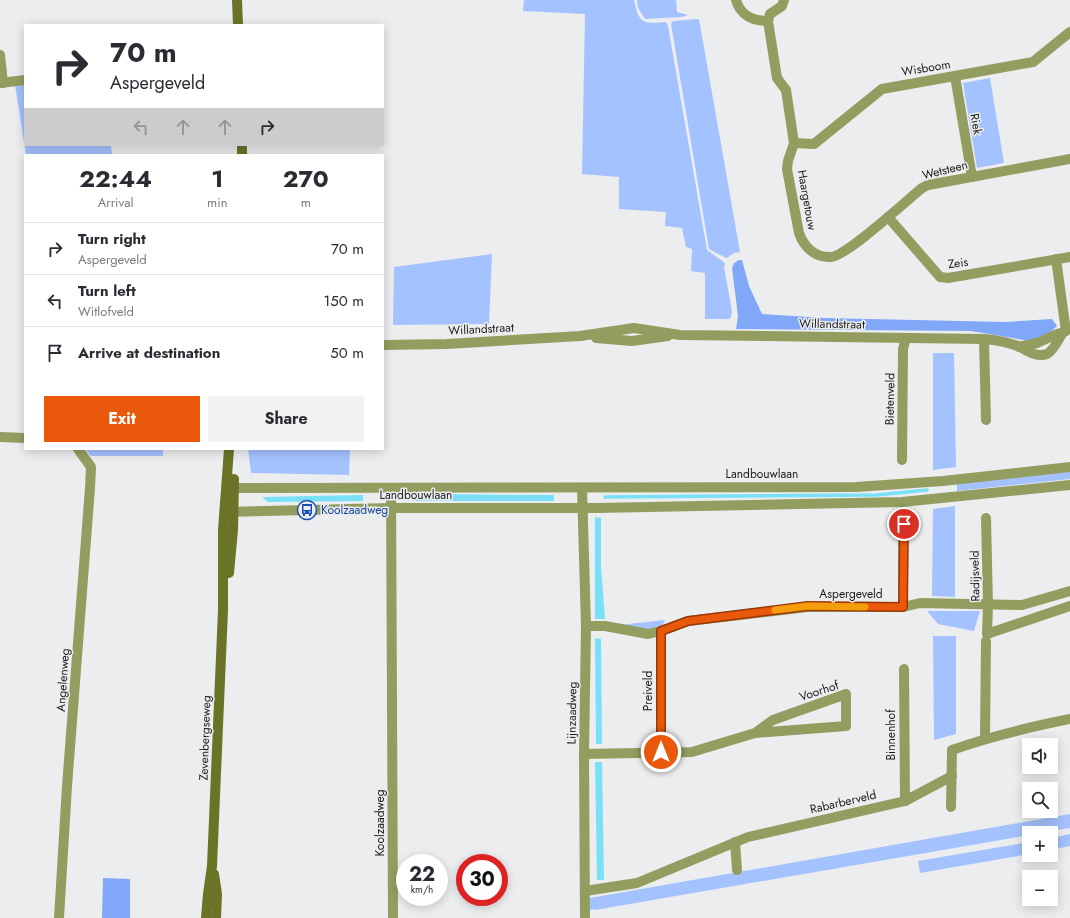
<!DOCTYPE html>
<html lang="en">
<head>
<meta charset="utf-8">
<style>
  body { margin:0; font-family:Jost,sans-serif; background:#f2f2f3; color:#2b2b33; height:100vh; display:flex; flex-direction:column; font-size:15px; white-space:nowrap }
  * { box-sizing:border-box; margin:0 }
  p { font-size:13px; color:#7c7c81 }
  .icon { flex:none; width:22px; height:22px; fill:none; stroke:currentColor; stroke-width:2; stroke-linecap:round; stroke-linejoin:round }
  .map { position:relative; flex:1; overflow:hidden }
  .drawer { position:absolute; left:24px; top:154px; width:360px; height:296px; display:flex; flex-direction:column; background:#fff; border-radius:0px; box-shadow:0 2px 10px #0003 }
  .drawer>* { flex:none }
  .hud { position:absolute; left:24px; top:24px; width:360px; height:122px; border-radius:0px; box-shadow:0 2px 10px #0003; background:#fff; color:#2b2b33; overflow:hidden }
  .buttons { position:absolute; left:1022px; top:738px; display:grid; gap:8px }
  .buttons a { display:grid; place-items:center; width:36px; height:36px; border-radius:0px; background:#fff; box-shadow:0 2px 10px #0003; font-size:20px }
  .speed { position:absolute; left:396px; top:854px; display:flex; gap:8px; font-size:20px; font-weight:700; text-align:center }
  .speed>* { display:grid; place-content:center; width:52px; height:52px; border-radius:50%; background:#fff; box-shadow:0 2px 10px #0003; line-height:1 }
  .speed small { font-size:10px; font-weight:400 }
  .speed .limit { border:6px solid #d22; background:#fff; color:#111 }
  .pin { position:absolute; display:grid; place-items:center; width:34px; height:34px; color:#fff; margin:-17px; border:2px solid #fff; border-radius:50%; box-shadow:0 1px 4px #0007 }
  .me { position:absolute; width:44px; margin:-22px; rotate:0deg; stroke-linejoin:round; filter:drop-shadow(0 0 3px #0008) }
  .turn { display:flex; align-items:center; gap:14px; height:84px; padding:0 20px; font-size:18px }
  .turn .icon { width:52px; height:52px; stroke-width:2.5 }
  .turn b { display:block; font-size:28px; line-height:34px }
  .lanes { display:flex; align-items:center; height:38px; padding:0 20px; background:#0003; justify-content:center; gap:20px; direction:ltr }
  .lanes .off { opacity:.35 }
  .eta { display:flex; justify-content:space-evenly; align-items:center; height:68px; text-align:center }
  .eta b { font-size:24px; font-weight:700; line-height:28px }
  .button { display:flex; gap:8px; margin-top:auto; padding:8px 20px }
  .button a { flex:1; height:46px; border-radius:0px; background:#ea580c; color:#fff; font-size:16px; font-weight:700; line-height:46px; text-align:center }
  .button a+a { background:#f2f2f3; color:#2b2b33 }
  ul { padding:0; list-style:none }
  li { display:flex; align-items:center; gap:12px; height:52px; padding:0 20px; border-top:1px solid #e1e1e2 }
  li div { flex:1 }
  li b { display:block; font-size:15px }
  li em { font-style:normal }
  .map>svg:first-child { display:block }
</style>
</head>
<body>
<div class="map">
<svg width="1070" height="918" viewBox="0 0 1070 918">
  <rect width="100%" height="100%" fill="#ecedef"/>
  <g fill="#a4c2ff">
    <path d="M524,0H634C639,24 643,24 666,22L668,26L707,250L725,263L724,267L732,311L731,317L729,319H705V273L691,271L692,249L686,247L682,228L665,226L666,212L619,209V177L582,174L585,14L523,11Z"/>
    <path d="M637,0H676L677,12L688,15L682,17L645,19L638,8Z"/>
    <path d="M699,19L740,252L734,253L727,258L720,255L709,249L671,24L673,21Z"/>
    <path d="M990,78L1004,163L977,168L963,83Z"/>
    <path d="M15,85H25V145H111L112,155H26Z"/>
    <path d="M492,254L489,324L393,325L394,267Z"/>
    <path d="M933,353H954L956,467L933,470Z"/>
    <path d="M85,449H163V456H91Z"/>
    <path d="M248,449H350L349,475L251,473Z"/>
    <path d="M1070,471V479L957,491V484Z"/>
    <path d="M955,506V597L932,596L933,509Z"/>
    <path d="M927,611H980L974,631L938,624Z"/>
    <path d="M665,620L662,626L648,630L619,625Z"/>
    <path d="M933,636H956V734L934,740Z"/>
    <path d="M1070,814V828L1039,833H1029V835L595,910V909L590,910V898Z"/>
    <path d="M1070,834V846L1051,850V838Z"/>
    <path d="M1029,842V854L920,873L918,861Z"/>
  </g>
  <g fill="#81a7f8">
    <path d="M739,260H742L749,286L762,314L824,318L1005,322L1052,319L1057,326L1048,334L1029,341L971,331L736,329L738,316L732,268L734,263Z"/>
    <path d="M103,878L130,879V918H102Z"/>
  </g>
  <g fill="#7ae0f8">
    <path d="M413,494L554,495V501H413Z"/>
    <path d="M363,495V501L268,502L262,497Z"/>
    <path d="M595,517L601,518V566L605,619H595Z"/>
    <path d="M595,638L601,639L602,744H596Z"/>
    <path d="M595,762H602L604,880H597Z"/>
  </g>
  <g fill="none" stroke-linecap="round" stroke-linejoin="round">
    <path stroke="#7ae0f8" stroke-width="3.5" d="M605,497L877,495L927,490"/>
    <g stroke="#949d60" stroke-width="10">
      <path d="M736,0C740,15 753,21 768,21"/>
      <path d="M784,0L782,6L770,14L768,21L777,78L786,90L794,143L788,161L787,169L799,233C804,247 815,258 831,257C847,256 907,200 922,188L928,185L1070,159"/>
      <path d="M0,55L3,83"/>
      <path d="M955,76L972,177"/>
      <path d="M0,83L25,80"/>
      <path d="M794,143L814,144L882,89L1033,62L1070,32"/>
      <path d="M888,217L940,277L948,278L1070,257"/>
      <path d="M1056,259L1066,331"/>
      <path d="M596,338L632,341L668,336"/>
      <path d="M984,339L986,420"/>
      <path d="M383,345L447,344L580,336L634,328L680,335L984,339C995,340 1007,342 1018,346C1027,350 1036,358 1047,354C1054,350 1058,340 1062,334"/>
      <path d="M1019,347L1037,343L1057,334L1064,332"/>
      <path d="M0,437L25,438"/>
      <path d="M902,460L903,349L906,338"/>
      <path d="M227,488L856,487L943,481L1070,467"/>
      <path d="M391,488L393,918"/>
      <path d="M582,488L586,626L584,754L585,918"/>
      <path d="M225,512L391,508H597L902,502L1070,485"/>
      <path d="M986,518L988,605L987,634L1070,606"/>
      <path d="M903,607V524"/>
      <path d="M586,626H605L648,634L661,631L688,621L808,607H903L920,603L1022,605L1070,591"/>
      <path d="M661,631V752"/>
      <path d="M904,669L905,801"/>
      <path d="M985,739L986,641"/>
      <path d="M584,754L692,752L755,733L846,726V694L773,720L755,733"/>
      <path d="M951,807L952,750C991,736 1030,727 1070,719"/>
      <path d="M735,842L737,870"/>
      <path d="M585,891L637,883L748,837L905,801L952,776"/>
      <path d="M59,918L67,786L90,488L91,467L78,449"/>
    </g>
    <g stroke="#6b7426" stroke-width="10">
      <path d="M237,0L238,25"/>
      <path d="M242,155V145"/>
      <path d="M229,573L233,530L234,479"/>
      <path d="M214,874L217,894L216,918"/>
      <path d="M206,918L208,894L212,866L223,610V530L229,449"/>
    </g>
  </g>
  <g fill="none" stroke-linecap="round" stroke-linejoin="round">
    <g stroke="#983908" stroke-width="10">
      <path id="route" d="M661,752V631L688,621L808,606L903,607L904,524"/>
    </g>
    <use href="#route" stroke="#ea580c" stroke-width="7"/>
    <path stroke="#f59e0b" stroke-width="7" d="M775,610L808,606L865,607"/>
  </g>
  <defs>
    <g id="bus-ring" transform="scale(1)"><circle r="9.5" fill="#ecedef" stroke="#1a4fb4" stroke-width="1.5"/><path d="M-5-6H5V4H4V6H2V4H-2V6H-4V4H-5ZM-3.5-4V0h7V-4ZM-3.5 1.2v1.5H-2V1.2ZM2 1.2v1.5H3.5V1.2Z" fill="#1a4fb4"/></g>
  </defs>
  <g fill-rule="evenodd">
    <use href="#bus-ring" x="307" y="510"/>
  </g>
  <g text-anchor="middle" dominant-baseline="central" stroke-width="3" stroke-linejoin="round" paint-order="stroke">
    <g font-size="12" fill="#1b1b1c" stroke="#ecedef">
      <text transform="translate(926 68) rotate(-9)">Wisboom</text>
      <text transform="translate(976 124) rotate(80)">Riek</text>
      <text transform="translate(945 170) rotate(-14)">Wetsteen</text>
      <text transform="translate(807 200) rotate(80)">Haargetouw</text>
      <text transform="translate(958 263) rotate(-7)">Zeis</text>
      <text transform="translate(832 324) rotate(1)">Willandstraat</text>
      <text transform="translate(481 329) rotate(-3)">Willandstraat</text>
      <text transform="translate(890 399) rotate(-89)">Bietenveld</text>
      <text x="762" y="474">Landbouwlaan</text>
      <text x="416" y="495">Landbouwlaan</text>
      <text transform="translate(975 576) rotate(-91)">Radijsveld</text>
      <text x="851" y="594">Aspergeveld</text>
      <text transform="translate(63 680) rotate(-86)">Angelenweg</text>
      <text transform="translate(648 691) rotate(-90)">Preiveld</text>
      <text transform="translate(819 691) rotate(-18)">Voorhof</text>
      <text transform="translate(572 713) rotate(-89)">Lijnzaadweg</text>
      <text transform="translate(891 735) rotate(-90)">Binnenhof</text>
      <text transform="translate(205 738) rotate(-88)">Zevenbergseweg</text>
      <text transform="translate(843 802) rotate(-13)">Rabarberveld</text>
      <text transform="translate(380 823) rotate(-90)">Koolzaadweg</text>
    </g>
    <g font-size="12" fill="#164399" stroke="#ecedef" text-anchor="start">
      <text x="321" y="510">Koolzaadweg</text>
    </g>
  </g>
</svg>
<div class="buttons">
<a><svg class="icon" aria-label="sound" viewBox="0 0 24 24"><path d="M4 9h4l5-4v14l-5-4H4zM17 9q2 3 0 6"/></svg></a>
<a><svg class="icon" aria-label="search" viewBox="0 0 24 24"><circle cx="10" cy="10" r="6"/><path d="M15 15l6 6"/></svg></a>
<a>+</a>
<a>−</a>
</div>
<div class="speed"><div>22<small>km/h</small></div><div class="limit">30</div></div>
<div class="pin" style="left:904px;top:524px;background:#d93025"><svg class="icon" aria-label="arrive" viewBox="0 0 24 24"><path d="M6 21V4h12l-3 4 3 4H6"/></svg></div>
<svg class="me" style="left:661px;top:752px" viewBox="-20 -20 40 40"><circle r="17" fill="#ea580c" stroke="#fff" stroke-width="3"/><path d="M0-11L8 9 0 5-8 9z" fill="#fff"/></svg>
<div class="hud">
<div class="turn"><svg class="icon" aria-label="right" viewBox="0 0 24 24"><path d="M7 20v-9h11M14 6l5 5-5 5"/></svg><div><b>70 m</b>Aspergeveld</div></div>
<div class="lanes"><svg class="icon off" aria-label="left" viewBox="0 0 24 24"><path d="M17 20v-9H6M10 6l-5 5 5 5"/></svg><svg class="icon off" aria-label="ahead" viewBox="0 0 24 24"><path d="M12 20V5M6 11l6-6 6 6"/></svg><svg class="icon off" aria-label="ahead" viewBox="0 0 24 24"><path d="M12 20V5M6 11l6-6 6 6"/></svg><svg class="icon" aria-label="right" viewBox="0 0 24 24"><path d="M7 20v-9h11M14 6l5 5-5 5"/></svg></div>
</div>
<section class="drawer">
<div class="eta">
<div><b>22:44</b><p>Arrival</p></div>
<div><b>1</b><p>min</p></div>
<div><b>270</b><p>m</p></div>
</div>
<ul>
<li><svg class="icon" aria-label="right" viewBox="0 0 24 24"><path d="M7 20v-9h11M14 6l5 5-5 5"/></svg><div><b>Turn right</b><p>Aspergeveld</p></div><em>70 m</em></li>
<li><svg class="icon" aria-label="left" viewBox="0 0 24 24"><path d="M17 20v-9H6M10 6l-5 5 5 5"/></svg><div><b>Turn left</b><p>Witlofveld</p></div><em>150 m</em></li>
<li><svg class="icon" aria-label="arrive" viewBox="0 0 24 24"><path d="M6 21V4h12l-3 4 3 4H6"/></svg><div><b>Arrive at destination</b></div><em>50 m</em></li>
</ul>
<div class="button"><a>Exit</a><a>Share</a></div>
</section>
</div>
</body>
</html>
